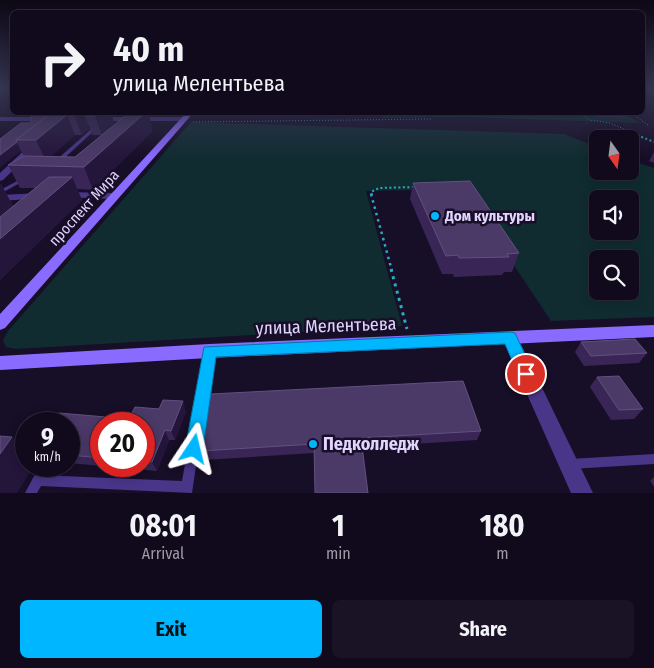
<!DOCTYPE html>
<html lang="en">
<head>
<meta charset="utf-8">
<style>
  body { margin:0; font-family:"Fira Sans Condensed",sans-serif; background:#1a1326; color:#f1f3f6; height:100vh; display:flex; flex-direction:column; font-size:19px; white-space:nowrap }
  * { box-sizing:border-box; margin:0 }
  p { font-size:16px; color:#9c9aa4 }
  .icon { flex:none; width:28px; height:28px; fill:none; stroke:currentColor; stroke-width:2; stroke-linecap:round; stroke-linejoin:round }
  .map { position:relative; height:493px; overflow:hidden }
  .side { display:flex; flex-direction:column; background:#110a1d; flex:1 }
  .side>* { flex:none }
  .hud { position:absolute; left:10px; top:10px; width:635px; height:105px; border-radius:8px; box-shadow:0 2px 12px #0003,0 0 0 1px #302b3b; background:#110a1d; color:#f1f3f6; overflow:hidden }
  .needle { width:32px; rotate:166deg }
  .controls { position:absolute; left:589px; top:130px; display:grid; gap:10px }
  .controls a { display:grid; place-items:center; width:50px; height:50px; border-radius:8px; background:#110a1d; box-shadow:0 2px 12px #0003,0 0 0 1px #302b3b; font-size:25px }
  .speed { position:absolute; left:15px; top:412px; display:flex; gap:10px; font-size:25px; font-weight:700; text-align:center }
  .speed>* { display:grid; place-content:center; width:65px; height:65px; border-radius:50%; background:#110a1d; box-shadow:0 2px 12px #0003,0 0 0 1px #302b3b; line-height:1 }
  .speed small { font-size:12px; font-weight:400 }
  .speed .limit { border:8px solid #d22; background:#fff; color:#111 }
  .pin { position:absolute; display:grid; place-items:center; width:42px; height:42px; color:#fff; margin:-21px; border:2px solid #fff; border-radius:50%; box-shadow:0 1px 5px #0007 }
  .me { position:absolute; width:55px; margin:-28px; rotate:10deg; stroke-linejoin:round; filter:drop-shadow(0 0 4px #0008) }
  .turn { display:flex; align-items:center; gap:18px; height:105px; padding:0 20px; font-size:22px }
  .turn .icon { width:65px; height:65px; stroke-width:2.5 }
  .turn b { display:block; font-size:35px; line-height:42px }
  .eta { display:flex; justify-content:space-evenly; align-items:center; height:85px; text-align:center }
  .eta b { font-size:30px; font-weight:700; line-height:35px }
  .primary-button { display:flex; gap:10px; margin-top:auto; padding:10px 20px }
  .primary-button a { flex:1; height:58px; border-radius:8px; background:#00b6ff; color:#111; font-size:20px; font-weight:700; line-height:58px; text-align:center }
  .primary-button a+a { background:#1a1326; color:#f1f3f6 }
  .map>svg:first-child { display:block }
</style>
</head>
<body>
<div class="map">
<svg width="654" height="493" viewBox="0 0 654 493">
  <rect width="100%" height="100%" fill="#170e27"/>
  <g fill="#102c31" fill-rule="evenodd">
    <path d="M624,112L639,123L465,117L382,118L380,113Z"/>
    <path d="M191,122L564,134L597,147L598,171H630V160L654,168V317L551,321L463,189L366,191L402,326L16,349L6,347L3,340L8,331ZM598,199H630V231H598ZM598,259H630V291H598Z"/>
  </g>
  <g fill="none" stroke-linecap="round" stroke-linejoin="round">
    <g stroke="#28acbf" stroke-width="1" stroke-dasharray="1 2" stroke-linecap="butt">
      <path d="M579,112L589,120L610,123L640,136"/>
      <path d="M630,112L648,125"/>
      <path d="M193,122L432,119"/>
    </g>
    <g stroke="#28acbf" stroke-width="2" stroke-dasharray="2 2.5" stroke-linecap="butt">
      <path d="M637,135L654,142"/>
      <path d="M372,195L371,192L379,188L416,187"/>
    </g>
    <path stroke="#28acbf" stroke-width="2.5" stroke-dasharray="2.5 4" stroke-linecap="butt" d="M371,194L392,271"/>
    <path stroke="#28acbf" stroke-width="3" stroke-dasharray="3 4.5" stroke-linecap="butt" d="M391,269L407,329"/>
    <g fill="#493689" fill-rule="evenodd">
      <path d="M96,125L99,126L58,164H54V162Z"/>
      <path d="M23,178H27V179L0,194V190Z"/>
      <path d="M209,348L212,349L213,351L192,493L41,486L37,493H25L34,476L38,475L182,481L205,351L206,349Z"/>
      <path d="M654,454V464L570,469L566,468L565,464L566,460L570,459Z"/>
    </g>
    <g fill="#493689" fill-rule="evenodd">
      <path d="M0,117H47L51,119L47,121H0Z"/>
      <path d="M94,117H184L188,119L184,121H94Z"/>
      <path d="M33,142L40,144L3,180L0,181V173Z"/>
      <path d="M64,192L114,193L119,196L114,199L60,197V193Z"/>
      <path d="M41,193L46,196L45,198L0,201V195Z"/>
      <path d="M510,332L516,333L518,338L593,493H571L502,338L504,333Z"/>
    </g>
    <g fill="#8a6bff" fill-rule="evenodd">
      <path d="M187,112H194L5,328L0,330V314Z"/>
      <path d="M654,325V337L209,358L0,370V356L209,344Z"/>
    </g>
  </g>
  <g fill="#392656" fill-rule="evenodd">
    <path d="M33,112H125L122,115H111L114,123L102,135H92L90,128L82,135H75L50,157H75L153,130L93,190L77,189L82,200L0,280L1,184L13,206L35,188H20L8,165L24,156L21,151L0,139L31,123L34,115Z"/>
    <path d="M590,112H628V113L626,118L596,117Z"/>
    <path d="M654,152V163L649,161Z"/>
    <path d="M413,183L519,253L512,272H504L502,275L454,277L453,274H442L410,199Z"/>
    <path d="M581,342L647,353L639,363L584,366L575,352Z"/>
    <path d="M597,377L643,409L634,419L611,420L590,387Z"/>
    <path d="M211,394L481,431L477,440L362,447L314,453L204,460L201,451Z"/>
    <path d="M186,411L175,440H169L157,471L69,463V424L129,419ZM101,424H144V466H101Z"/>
    <path d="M654,477V487L650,481Z"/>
  </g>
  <g fill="#24153b">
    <path d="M78,112H92L85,116L90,128L82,135L74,115Z"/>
    <path d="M98,112H111L114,123L102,135L95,116Z"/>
    <path d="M146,112H148L153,130L93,190L84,167Z"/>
    <path d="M67,115L75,135L46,161L36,140Z"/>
    <path d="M17,142L21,151L0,168V155Z"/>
    <path d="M72,177L82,200L0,280V239Z"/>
    <path d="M1,184L14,208L0,220V185Z"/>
    <path d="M183,401L186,411L175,440L171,431Z"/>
    <path d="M165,430L169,440L157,471L152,462Z"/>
    <path d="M12,437L26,452V466H34L17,493H0V454Z"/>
  </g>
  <g fill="#4b3968" stroke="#625180">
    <path d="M52,112H78L74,115H67L36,140H16Z"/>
    <path d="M89,112H98L95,116H85Z"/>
    <path d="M130,112H146L84,167L8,165L24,156L75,157Z"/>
    <path d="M31,115H48L16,140L17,142L0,155V139L21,123H31Z"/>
    <path d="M49,177H72L0,239V217Z"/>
    <path d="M470,181L519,253L507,254L509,257L459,258L458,255L446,256L413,183Z"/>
    <path d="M635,339L647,353L591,356L581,342Z"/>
    <path d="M619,376L643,409L619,410L597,377Z"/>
    <path d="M463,381L481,431L361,438L368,493H315L314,444L201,451L211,394Z"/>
    <path d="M163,400L183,401L171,431L165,430L152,462L144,461V424H101V458L69,455V424H52L59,413L129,419L135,407L159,409Z"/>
    <path d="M0,436L12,437L0,454Z"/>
  </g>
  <linearGradient id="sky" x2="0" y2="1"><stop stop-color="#0d0815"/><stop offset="0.56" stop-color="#363652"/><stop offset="1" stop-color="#363652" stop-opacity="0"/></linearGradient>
  <rect width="654" height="158" fill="url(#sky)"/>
  <path fill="#00b6ff" stroke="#0076a6" d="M510,332L515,333L534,374L532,379L526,381L520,379L505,344L216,357L203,449L200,456L194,459L187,456L185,449L204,347Z"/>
  <g fill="#00b6ff" stroke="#170e27" stroke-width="2">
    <circle cx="435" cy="216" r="5"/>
    <circle cx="313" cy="444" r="5"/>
  </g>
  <g text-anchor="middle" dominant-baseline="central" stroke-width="5" stroke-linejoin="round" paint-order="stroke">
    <g font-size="15" fill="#e1d4ff" stroke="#170e27">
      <text transform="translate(84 208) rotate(-48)">проспект Мира</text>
    </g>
    <g font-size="15" font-weight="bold" fill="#e1d4ff" stroke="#170e27" text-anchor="start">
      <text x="445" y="216">Дом культуры</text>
    </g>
    <g font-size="18" fill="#e1d4ff" stroke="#170e27">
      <text transform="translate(326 326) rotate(-2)">улица Мелентьева</text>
    </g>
    <g font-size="18" font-weight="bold" fill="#e1d4ff" stroke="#170e27" text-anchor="start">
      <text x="323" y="444">Педколледж</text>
    </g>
  </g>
</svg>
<div class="controls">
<a><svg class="needle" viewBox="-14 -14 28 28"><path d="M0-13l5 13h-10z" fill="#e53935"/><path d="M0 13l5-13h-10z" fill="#9c9aa4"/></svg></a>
<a><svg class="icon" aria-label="sound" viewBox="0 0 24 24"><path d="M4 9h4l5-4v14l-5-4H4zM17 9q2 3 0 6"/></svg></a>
<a><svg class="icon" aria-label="search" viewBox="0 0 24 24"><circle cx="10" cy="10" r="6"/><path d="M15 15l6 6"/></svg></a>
</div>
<div class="speed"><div>9<small>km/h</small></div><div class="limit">20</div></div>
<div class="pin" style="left:526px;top:374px;background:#d93025"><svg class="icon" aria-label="arrive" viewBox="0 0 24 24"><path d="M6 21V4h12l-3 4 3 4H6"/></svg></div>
<svg class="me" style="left:194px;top:449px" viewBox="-20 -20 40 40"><path d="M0-17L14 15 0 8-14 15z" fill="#00b6ff" stroke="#fff" stroke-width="4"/></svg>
<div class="hud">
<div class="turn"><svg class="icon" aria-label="right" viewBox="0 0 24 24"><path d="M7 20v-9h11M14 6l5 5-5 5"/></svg><div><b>40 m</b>улица Мелентьева</div></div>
</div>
</div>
<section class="side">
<div class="eta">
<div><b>08:01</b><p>Arrival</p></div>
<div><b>1</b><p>min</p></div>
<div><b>180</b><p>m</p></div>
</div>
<div class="primary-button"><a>Exit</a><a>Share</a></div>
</section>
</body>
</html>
